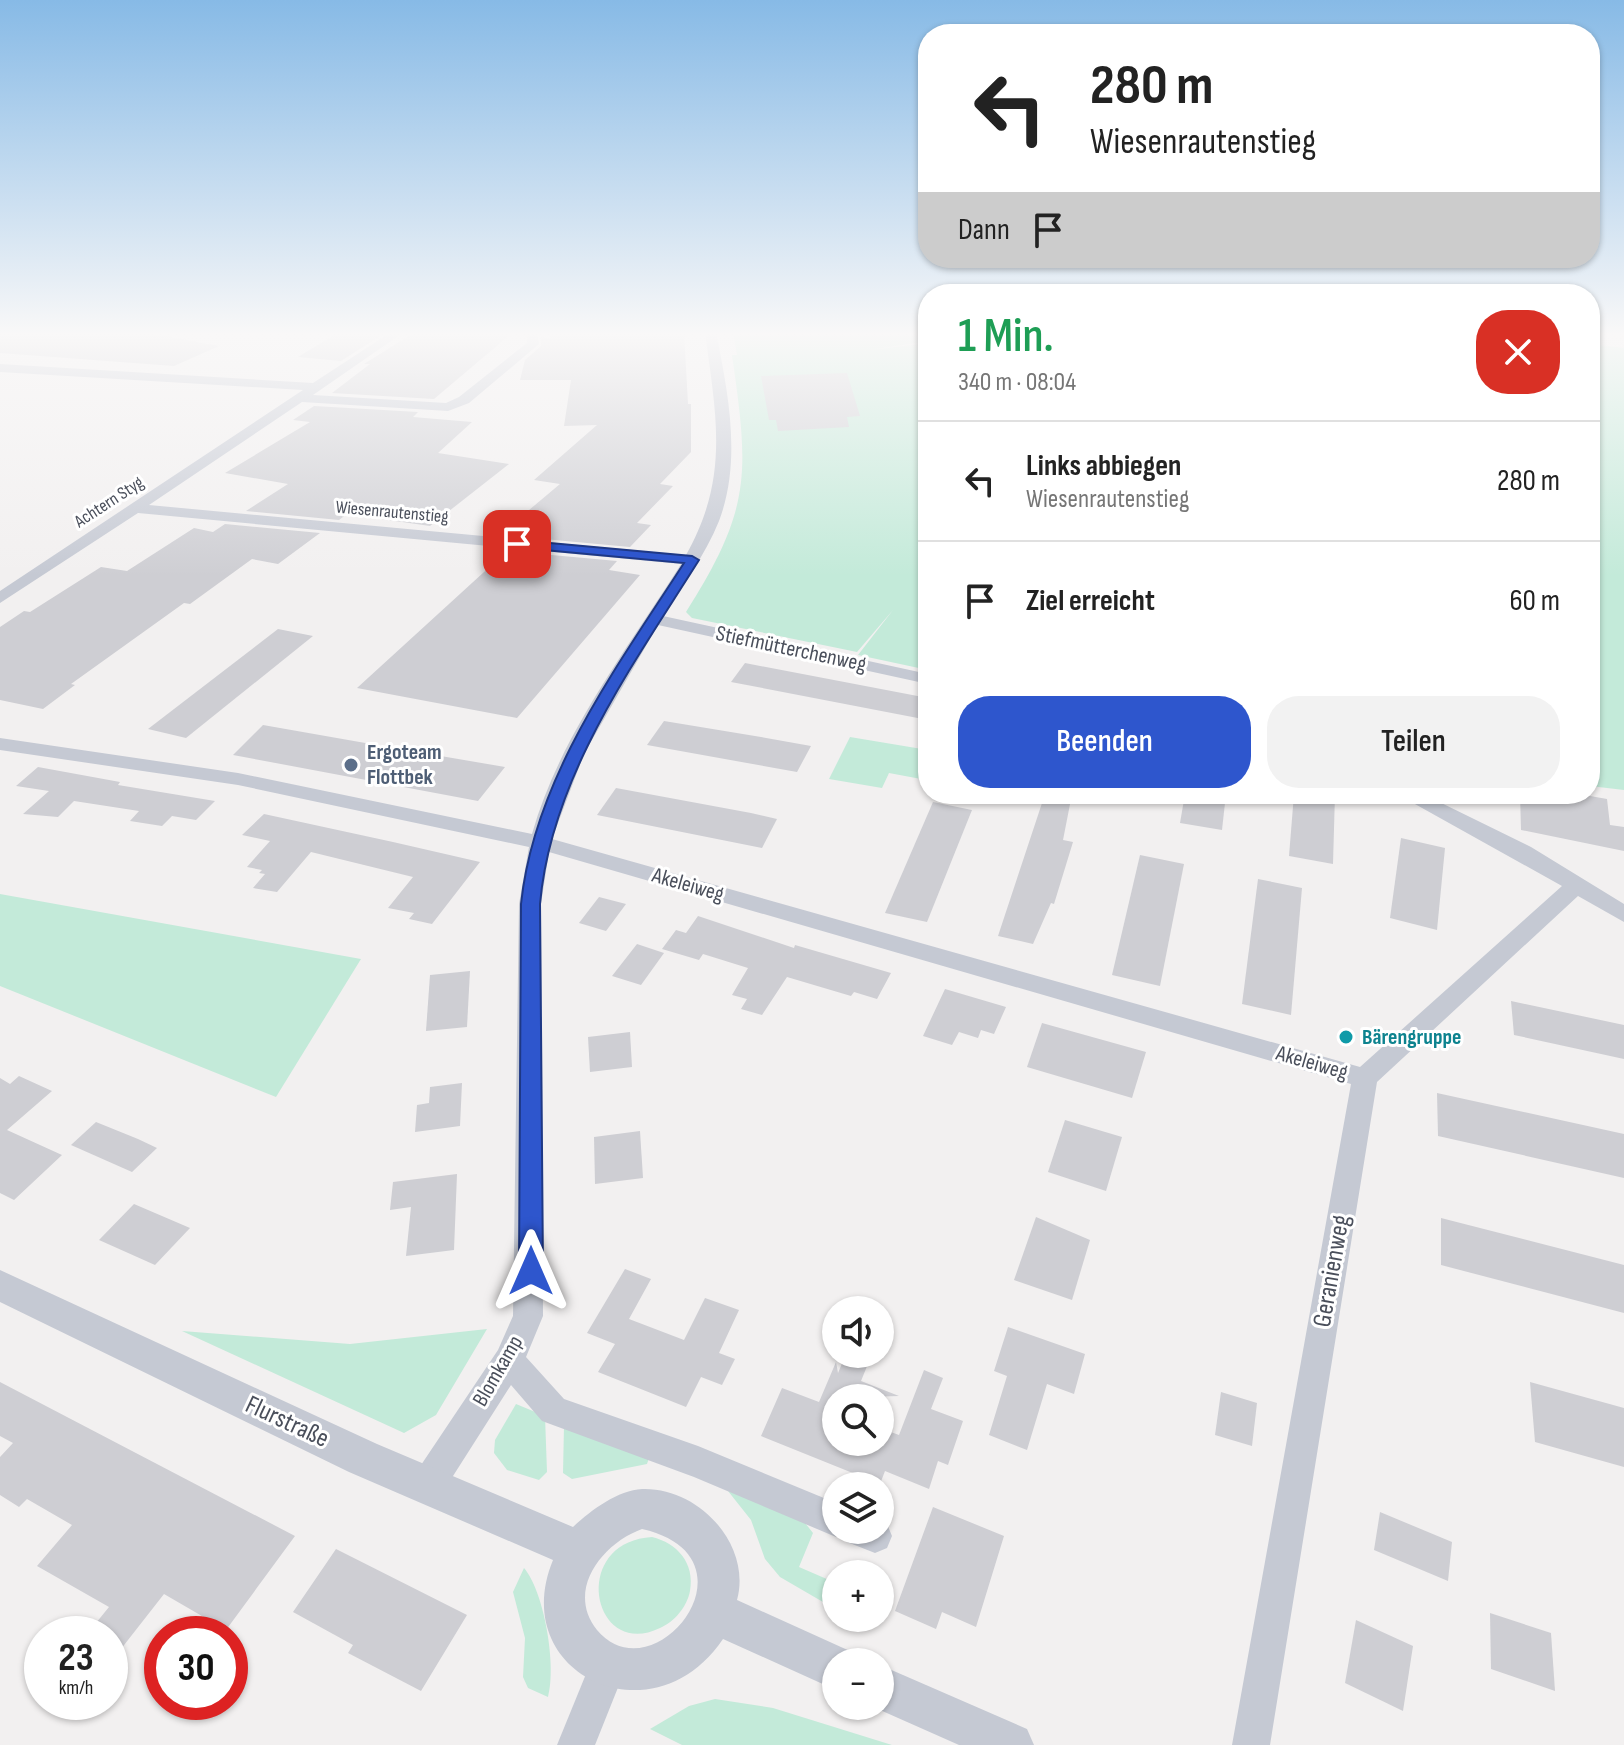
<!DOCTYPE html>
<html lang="de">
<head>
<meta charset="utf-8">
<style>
  body { margin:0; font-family:"Sofia Sans Condensed",sans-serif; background:#f2f2f2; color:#222; height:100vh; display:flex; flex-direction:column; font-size:30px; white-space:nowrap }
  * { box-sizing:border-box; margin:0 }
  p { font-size:26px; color:#767676 }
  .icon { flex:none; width:44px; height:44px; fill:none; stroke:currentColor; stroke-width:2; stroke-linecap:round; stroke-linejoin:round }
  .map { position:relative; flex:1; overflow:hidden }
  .drawer { position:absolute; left:918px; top:284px; width:682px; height:520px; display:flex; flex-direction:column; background:#fff; border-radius:32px; box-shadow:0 2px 6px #0004 }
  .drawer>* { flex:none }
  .top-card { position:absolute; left:918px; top:24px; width:682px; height:244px; border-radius:32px; box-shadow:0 2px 6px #0004; background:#fff; color:#222; overflow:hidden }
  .fabs { position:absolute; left:822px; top:1296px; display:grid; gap:16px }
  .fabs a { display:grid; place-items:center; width:72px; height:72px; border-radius:50%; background:#fff; box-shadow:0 2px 6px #0004; font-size:40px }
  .speed { position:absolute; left:24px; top:1616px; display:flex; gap:16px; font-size:40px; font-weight:700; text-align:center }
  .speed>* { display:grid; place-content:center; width:104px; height:104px; border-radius:50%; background:#fff; box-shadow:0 2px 6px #0004; line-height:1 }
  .speed small { font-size:20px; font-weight:400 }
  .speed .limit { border:12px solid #d22; background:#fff; color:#111 }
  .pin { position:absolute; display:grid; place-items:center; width:68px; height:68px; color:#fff; margin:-34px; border-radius:16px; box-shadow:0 4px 12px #0006 }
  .me { position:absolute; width:88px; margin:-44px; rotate:0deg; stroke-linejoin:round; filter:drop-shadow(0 0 6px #0008) }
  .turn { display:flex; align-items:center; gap:28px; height:168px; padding:0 40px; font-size:36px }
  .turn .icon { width:104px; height:104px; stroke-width:2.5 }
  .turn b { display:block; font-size:56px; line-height:68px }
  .then { display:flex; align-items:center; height:76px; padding:0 40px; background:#0003; gap:16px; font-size:30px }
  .round { display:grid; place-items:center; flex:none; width:84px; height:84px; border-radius:32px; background:#f2f2f2 }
  .headline { display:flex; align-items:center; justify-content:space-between; height:136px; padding:0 40px }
  h1 { font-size:48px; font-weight:600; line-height:60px; color:#1e9e55 }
  .cta { display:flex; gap:16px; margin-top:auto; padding:16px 40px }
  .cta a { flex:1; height:92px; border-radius:32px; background:#2e56cd; color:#fff; font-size:32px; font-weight:600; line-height:92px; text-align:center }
  .cta a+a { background:#f2f2f2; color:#222 }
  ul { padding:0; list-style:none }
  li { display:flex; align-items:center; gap:24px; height:120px; padding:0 40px; border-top:2px solid #e0e0e0 }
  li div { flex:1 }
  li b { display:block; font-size:30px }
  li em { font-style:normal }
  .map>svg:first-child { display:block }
</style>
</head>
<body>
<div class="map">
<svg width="1624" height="1745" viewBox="0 0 1624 1745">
  <rect width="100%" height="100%" fill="#f2f0f0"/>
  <g fill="#c3ead9">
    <path d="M733,332H928V341L870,350L928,343V670L858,655L893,610L857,652L692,618L686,612C752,508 749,473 732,355H737Z"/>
    <path d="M1590,344L1624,348V790L1590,786Z"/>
    <path d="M850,737L928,750V763L921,779L889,773L882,788L829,779Z"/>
    <path d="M0,894L361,959L276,1097L0,986Z"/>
    <path d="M487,1329L436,1415L404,1433L182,1331L350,1344Z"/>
    <path d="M516,1404L545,1416L547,1472L539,1480L507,1470L494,1453L495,1440Z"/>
    <path d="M564,1425L649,1458L647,1464L572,1479L563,1473Z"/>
    <path d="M728,1491L798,1514L813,1533L799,1567L836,1583L835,1609L780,1577L765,1559L751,1520Z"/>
    <path d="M652,1537C677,1543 695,1563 690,1591C687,1607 674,1622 660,1628C592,1661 569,1542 652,1537Z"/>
    <path d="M524,1568C544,1591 557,1666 548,1697L528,1688L523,1677L525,1638L513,1592Z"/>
    <path d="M715,1699L773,1708L892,1745H682L650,1729L689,1706Z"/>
  </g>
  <g fill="#ceced3">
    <path d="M0,332H143L219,346L174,366L0,353Z"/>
    <path d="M339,332L383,334L341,361L298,357Z"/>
    <path d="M415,332L511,334L434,399L332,393L370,364H364Z"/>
    <path d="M551,332H684L688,404H691V452L660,484L673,486L637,523L651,525L630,547L522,537L536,524L516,521L560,484L534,480L597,425L564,426L571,380H520L525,360L541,346V337L550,338Z"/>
    <path d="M847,373L860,416L847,417L849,427L778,431L776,420H769L761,376Z"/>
    <path d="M314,406L418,412L413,417L472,422L438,453L509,464L430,526L347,514L339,520L246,511L288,484L225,473L310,422L293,420Z"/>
    <path d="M225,524L320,533L278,564L252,559L190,604L184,603L71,684L75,685L43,709L0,700V627L24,611L30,612L101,567L127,571L194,528L213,532Z"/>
    <path d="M507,551L617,561L609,570L640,575L517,718L357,688Z"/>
    <path d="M278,629L313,636L186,738L148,729Z"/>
    <path d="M745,663L928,698V720L731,682Z"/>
    <path d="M664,721L761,737L811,746L797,772L647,745Z"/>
    <path d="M263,725L388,747L505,767L478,801L233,755Z"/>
    <path d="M38,767L120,782L118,785L215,801L196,820L172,816L162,826L130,821L139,811L74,801L58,817L23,814L49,791L16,786Z"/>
    <path d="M616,788L751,813L777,819L762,848L597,815Z"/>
    <path d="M1045,794H1072L1063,840L1073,842L1054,904L1051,903L1033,944L998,936Z"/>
    <path d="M1185,794H1226L1222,830L1180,823Z"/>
    <path d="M1294,794H1335L1333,864L1289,856Z"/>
    <path d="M1520,794H1579L1607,799L1610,825L1624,827V851L1521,830Z"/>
    <path d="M933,802L972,810L927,922L885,913Z"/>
    <path d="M264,814L393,842L480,862L432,924L409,919L414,913L388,908L413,877L311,852L277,892L253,888L265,874L259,873L262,870L247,867L270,841L242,835Z"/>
    <path d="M1401,838L1445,848L1437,930L1390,918Z"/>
    <path d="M1140,855L1184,864L1160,986L1112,975Z"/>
    <path d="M1258,879L1302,888L1291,1015L1242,1004Z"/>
    <path d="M599,897L626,904L606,931L579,923Z"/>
    <path d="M698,916L794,948L795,945L891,973L877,999L854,992L851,996L787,977L762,1015L741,1009L747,999L732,995L748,968L703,954L699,960L662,949L676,930L686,933Z"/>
    <path d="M637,944L664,953L641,985L612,976Z"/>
    <path d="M470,971L467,1027L426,1031L430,975Z"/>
    <path d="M945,989L1006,1007L994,1034L981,1030L978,1038L959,1032L952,1045L923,1036Z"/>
    <path d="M1511,1001L1624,1025V1059L1514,1035Z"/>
    <path d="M1042,1023L1146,1052L1132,1098L1027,1067Z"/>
    <path d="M630,1032L632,1067L590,1072L588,1037Z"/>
    <path d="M19,1076L52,1091L7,1130L62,1155L14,1200L0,1193V1078L10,1084Z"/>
    <path d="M462,1083L460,1126L415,1132L417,1105L429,1103L430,1087Z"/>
    <path d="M1437,1093L1624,1134V1178L1438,1136Z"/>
    <path d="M1065,1120L1122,1137L1106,1191L1048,1172Z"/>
    <path d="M96,1122L138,1139L157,1148L132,1172L71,1145Z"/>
    <path d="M640,1131L643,1178L595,1184L594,1137Z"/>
    <path d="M457,1174L454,1250L406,1256L411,1207L390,1210L393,1182Z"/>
    <path d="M134,1204L190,1228L155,1265L99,1240Z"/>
    <path d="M1036,1217L1090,1240L1072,1300L1014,1280Z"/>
    <path d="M1441,1218L1624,1265V1313L1441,1265Z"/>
    <path d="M625,1269L651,1279L629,1319L684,1340L705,1298L739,1310L719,1353L735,1359L722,1385L701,1377L686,1407L598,1372L615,1344L587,1333Z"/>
    <path d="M1008,1327L1085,1354L1074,1394L1047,1384L1027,1450L989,1435L1007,1376L994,1371Z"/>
    <path d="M846,1354H872L861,1381L899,1396L836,1398V1442H880V1428L899,1435L924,1370L943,1378L931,1409L963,1421L948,1465L938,1461L929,1489L885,1471L880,1484L761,1436L782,1388L819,1402L836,1362L838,1373Z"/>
    <path d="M0,1382L295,1536L226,1630L164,1594L110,1663V1634H87L109,1607L37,1566L72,1525L27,1499L19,1507L0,1495V1457L13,1443L0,1436Z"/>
    <path d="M1530,1382L1624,1408V1467L1535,1442Z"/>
    <path d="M1221,1392L1257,1403L1252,1446L1215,1435Z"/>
    <path d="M933,1507L1004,1536L976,1627L942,1612L936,1629L895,1611Z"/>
    <path d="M1380,1512L1452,1542L1448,1581L1374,1550Z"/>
    <path d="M336,1549L467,1615L421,1691L348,1653L353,1645L293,1612Z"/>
    <path d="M1490,1613L1551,1633L1555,1691L1491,1669Z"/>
    <path d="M1356,1620L1413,1646L1403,1711L1345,1683Z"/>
  </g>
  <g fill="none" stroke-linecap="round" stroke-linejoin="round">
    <g fill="#c5c9d3" fill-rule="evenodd">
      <path d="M391,332H404L313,395L446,403L459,397L527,343V332H537L539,344L469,403L448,411L302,402L149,505L686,555C730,477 716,416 705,332H716C728,393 742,460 719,521C705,556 683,584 663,616L928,674V684L658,625L584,754L552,839L1360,1067L1562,886L1397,794H1423L1531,847L1624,904V922L1578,896L1377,1082L1270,1745H1232L1351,1084L549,852L541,904L543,1316L526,1357L564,1399L698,1446L836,1503V1530H880V1521L887,1524L892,1536L887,1548L875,1553L847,1542L843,1534L836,1537L694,1477L542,1421L511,1385L439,1498L427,1503L415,1498L410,1486L415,1474L498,1350L513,1316L519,904L529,847L238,785L0,750V738L238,773L532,834C560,735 627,650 681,564L138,513L0,603V591L303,390L0,372V364L313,383Z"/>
      <path d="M608,1646L621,1652L627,1665L595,1745H557L595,1652Z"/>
    </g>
    <g fill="#c5c9d3" fill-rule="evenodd">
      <path d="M0,1270L377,1444L573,1527C590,1511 618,1490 642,1489C699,1487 752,1545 737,1600L852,1652L856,1662H836V1690L723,1639C653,1743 506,1674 553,1560L349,1472L0,1302ZM642,1529C765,1557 654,1698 597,1630C565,1590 603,1543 642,1529Z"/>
      <path d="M880,1665L1027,1729L1034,1745H959L871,1706H880Z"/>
    </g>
  </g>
  <linearGradient id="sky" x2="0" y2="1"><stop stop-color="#87bae6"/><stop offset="0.58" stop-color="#f9f8f8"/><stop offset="1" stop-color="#f9f8f8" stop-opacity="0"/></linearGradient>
  <rect width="1624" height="576" fill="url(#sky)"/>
  <path fill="#2e56cd" stroke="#1e3885" stroke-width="2" d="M517,540L692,556L699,560C633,665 551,777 540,904L543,1271L540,1279L531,1282L522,1279L519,1271L521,904C534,778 617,667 684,563L512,547V541Z"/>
  <circle fill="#5c6f8a" stroke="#fff" stroke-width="3" cx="351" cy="765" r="8"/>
  <circle fill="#0f9aa8" stroke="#fff" stroke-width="3" cx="1346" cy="1037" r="8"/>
  <g text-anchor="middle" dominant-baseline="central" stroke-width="6" stroke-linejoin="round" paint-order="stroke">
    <g font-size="18" fill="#4a4f5b" stroke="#fff">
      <text transform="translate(109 502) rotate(-33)">Achtern Styg</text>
      <text transform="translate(392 512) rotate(5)">Wiesenrautenstieg</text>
    </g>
    <g font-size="22" fill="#4a4f5b" stroke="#fff">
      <text transform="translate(791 649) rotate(12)">Stiefmütterchenweg</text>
      <text transform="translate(688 885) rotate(16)">Akeleiweg</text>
      <text transform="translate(1312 1063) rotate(16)">Akeleiweg</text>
      <text transform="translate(498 1371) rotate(-60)">Blomkamp</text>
    </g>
    <g font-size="22" font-weight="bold" fill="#4e5e75" stroke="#fff" text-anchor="start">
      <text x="367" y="752">Ergoteam<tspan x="367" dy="25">Flottbek</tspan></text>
    </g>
    <g font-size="22" font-weight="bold" fill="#0d838f" stroke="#fff" text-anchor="start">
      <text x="1362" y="1037">Bärengruppe</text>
    </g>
    <g font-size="26" fill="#4a4f5b" stroke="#fff">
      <text transform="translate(1332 1271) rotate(-80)">Geranienweg</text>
      <text transform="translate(287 1422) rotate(25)">Flurstraße</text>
    </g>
  </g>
</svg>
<div class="fabs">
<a><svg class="icon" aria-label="sound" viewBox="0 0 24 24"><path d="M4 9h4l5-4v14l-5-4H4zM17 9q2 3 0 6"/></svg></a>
<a><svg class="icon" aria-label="search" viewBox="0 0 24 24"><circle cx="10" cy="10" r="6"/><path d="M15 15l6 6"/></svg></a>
<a><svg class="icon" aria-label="layers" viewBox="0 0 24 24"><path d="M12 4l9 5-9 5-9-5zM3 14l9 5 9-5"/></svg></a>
<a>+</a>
<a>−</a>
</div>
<div class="speed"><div>23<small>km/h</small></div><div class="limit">30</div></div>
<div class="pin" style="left:517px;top:544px;background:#d93025"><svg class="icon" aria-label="arrive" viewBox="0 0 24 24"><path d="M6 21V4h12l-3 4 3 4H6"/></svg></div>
<svg class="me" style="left:531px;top:1271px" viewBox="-20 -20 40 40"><path d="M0-17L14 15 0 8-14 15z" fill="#2e56cd" stroke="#fff" stroke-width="4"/></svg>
<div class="top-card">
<div class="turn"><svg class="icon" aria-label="left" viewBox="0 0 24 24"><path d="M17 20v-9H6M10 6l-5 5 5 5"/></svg><div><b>280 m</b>Wiesenrautenstieg</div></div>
<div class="then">Dann<svg class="icon" aria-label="arrive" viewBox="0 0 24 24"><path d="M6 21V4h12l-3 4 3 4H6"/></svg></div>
</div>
<section class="drawer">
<div class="headline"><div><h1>1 Min.</h1><p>340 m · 08:04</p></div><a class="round" style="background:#d93025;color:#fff"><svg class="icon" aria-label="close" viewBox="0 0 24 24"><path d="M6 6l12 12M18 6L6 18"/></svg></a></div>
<ul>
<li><svg class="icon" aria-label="left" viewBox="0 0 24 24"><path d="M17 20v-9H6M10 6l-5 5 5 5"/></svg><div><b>Links abbiegen</b><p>Wiesenrautenstieg</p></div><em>280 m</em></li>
<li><svg class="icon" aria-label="arrive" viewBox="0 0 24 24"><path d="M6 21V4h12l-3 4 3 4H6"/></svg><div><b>Ziel erreicht</b></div><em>60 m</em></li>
</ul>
<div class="cta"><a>Beenden</a><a>Teilen</a></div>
</section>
</div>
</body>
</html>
